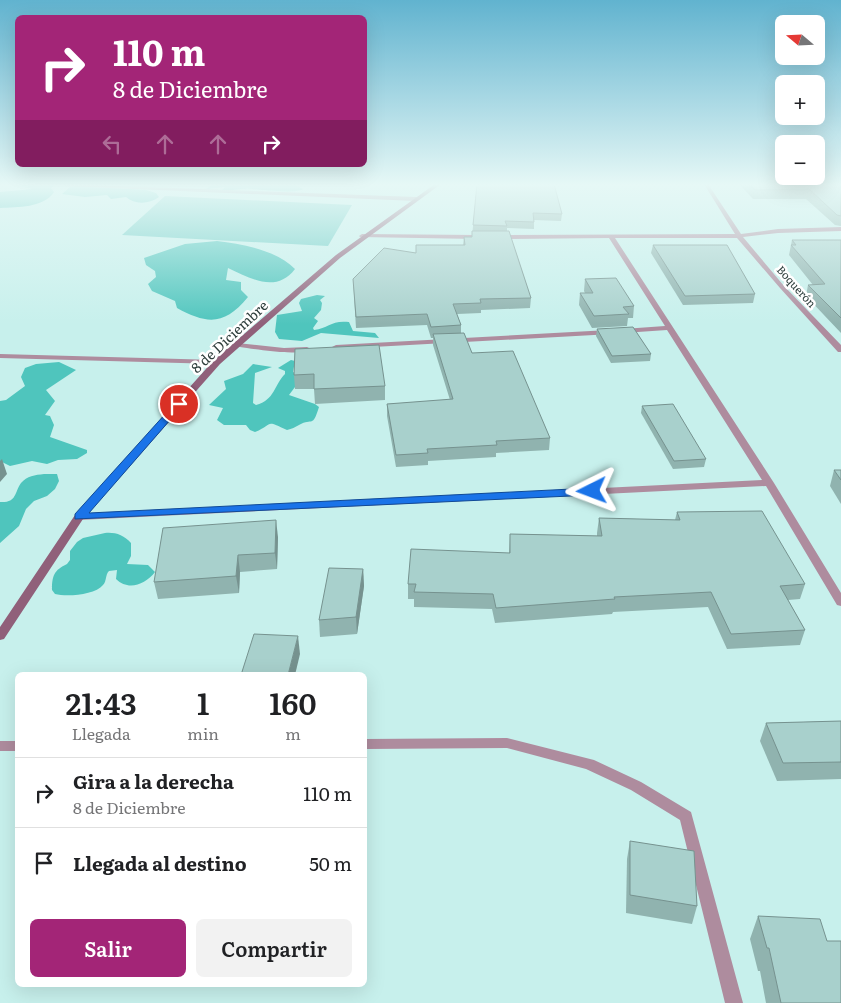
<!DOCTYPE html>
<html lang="es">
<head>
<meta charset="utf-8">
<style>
  body { margin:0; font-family:Literata,serif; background:#f2f2f2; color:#202124; height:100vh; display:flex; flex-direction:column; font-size:19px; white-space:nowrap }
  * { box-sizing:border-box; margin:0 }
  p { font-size:16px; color:#757577 }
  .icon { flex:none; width:28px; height:28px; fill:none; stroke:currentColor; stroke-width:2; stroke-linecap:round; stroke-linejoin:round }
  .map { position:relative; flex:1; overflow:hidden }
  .drawer { position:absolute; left:15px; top:672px; width:352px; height:315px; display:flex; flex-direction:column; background:#fff; border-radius:8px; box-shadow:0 5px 20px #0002 }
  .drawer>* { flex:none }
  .guide { position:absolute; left:15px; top:15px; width:352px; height:152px; border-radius:8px; box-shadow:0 5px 20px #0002; background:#a32577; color:#fff; overflow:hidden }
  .needle { width:32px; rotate:289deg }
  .buttons { position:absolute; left:775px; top:15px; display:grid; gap:10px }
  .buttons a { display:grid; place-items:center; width:50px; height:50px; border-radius:8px; background:#fff; box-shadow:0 5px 20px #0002; font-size:25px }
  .pin { position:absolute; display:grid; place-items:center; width:42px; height:42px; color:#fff; margin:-21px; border:2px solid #fff; border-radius:50%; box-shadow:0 1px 5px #0007 }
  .me { position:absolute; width:55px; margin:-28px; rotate:267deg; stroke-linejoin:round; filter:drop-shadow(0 0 4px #0008) }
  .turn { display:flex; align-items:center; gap:18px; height:105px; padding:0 15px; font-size:22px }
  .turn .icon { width:65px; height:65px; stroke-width:2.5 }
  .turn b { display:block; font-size:35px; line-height:42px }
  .lanes { display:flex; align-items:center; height:48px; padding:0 15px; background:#0003; justify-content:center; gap:25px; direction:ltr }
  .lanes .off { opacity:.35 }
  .eta { display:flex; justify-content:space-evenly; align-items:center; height:85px; text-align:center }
  .eta b { font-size:30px; font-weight:600; line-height:35px }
  .button { display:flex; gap:10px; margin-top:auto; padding:10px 15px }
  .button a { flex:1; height:58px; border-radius:8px; background:#a32577; color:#fff; font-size:20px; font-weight:600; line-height:58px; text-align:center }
  .button a+a { background:#f2f2f2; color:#202124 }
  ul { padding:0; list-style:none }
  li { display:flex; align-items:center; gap:15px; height:70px; padding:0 15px; border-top:1px solid #e0e0e0 }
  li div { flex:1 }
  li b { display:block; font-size:19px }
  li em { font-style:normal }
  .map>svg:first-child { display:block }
</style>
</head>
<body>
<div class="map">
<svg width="841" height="1003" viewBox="0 0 841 1003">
  <rect width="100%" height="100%" fill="#c7f0ec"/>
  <path fill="#6acbc4" d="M165,196L352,205L328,246L122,235Z"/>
  <g fill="#4fc5bd">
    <path d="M20,184H55L51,188L54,192C44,208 17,207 0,208V192L33,189L14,185Z"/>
    <path d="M213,184L227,185L229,184H293L303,189C295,194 262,190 253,189C244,187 231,191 221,191L225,187L206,189Z"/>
    <path d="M77,186L146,190L156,193L159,197C149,204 135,205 126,197L111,199L107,195L85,197L62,194L70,187Z"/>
    <path d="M217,241C243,244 276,250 295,269C276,294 250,278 228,268L226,280L241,282V290L248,297C225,325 208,325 177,308L175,301L152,291L148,284L156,277L155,271L146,265L144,258L185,244Z"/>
    <path d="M317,295L325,296L320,300L322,303L321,310L314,318L318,321L313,328L314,330C329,328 331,320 349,322L353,331L375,333L379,338L321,333L302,341L279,339L275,332L277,315L302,311L299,303L301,299Z"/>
    <path d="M291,360L295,361L293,372L297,374L295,387L289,395L315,404L319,407C312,429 313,417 299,425C295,427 292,429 287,430C264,419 274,424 255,432L250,430L246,425H224L217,420L223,408L209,405L226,389L224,381L243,374L253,364L272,367L255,373L253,403L256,405C275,400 274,385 285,374V371L278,368Z"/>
    <path d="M59,362L76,370L46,390L55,401L45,415L50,416L54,425L50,437L87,450V453L77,459L58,460L47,464L32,461L10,466L0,461V401L6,400L25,386L21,377L25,368L36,364Z"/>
    <path d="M44,474H57L59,481L55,489L47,496L34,501L26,509L19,526L0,543V502C17,503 14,493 21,483C27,476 35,475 44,474Z"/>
    <path d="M105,533C115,532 124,535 131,543V556L127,564L148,565L155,572C145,585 128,591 116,579L117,570L109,571C105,575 107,581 103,585C95,595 67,597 55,594L52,590C52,576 54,570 67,564L70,560V551L77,542L83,538Z"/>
  </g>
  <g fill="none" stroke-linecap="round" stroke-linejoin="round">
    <g fill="#ae8c9e" fill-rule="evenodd">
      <path d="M64,184L416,197L419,199L416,201L66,186Z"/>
      <path d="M704,184H708L741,234L778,229L841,227V231L778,233L743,237L784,286L841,345V352H838L780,288L737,238H615L774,483L841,593V606L837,605L766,486L79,520L74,517L79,514L762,480L667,330L623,333L619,331L623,329L665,326L609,238L500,239L497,237L500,235L735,234Z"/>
      <path d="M362,234L478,235L481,237L478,239L360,237L359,236Z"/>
      <path d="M609,330H612V334L336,349L332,347L336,345Z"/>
      <path d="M237,343L284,348L307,347L311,349C299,357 255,349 240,347L236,345Z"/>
      <path d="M0,354L217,360L221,362L217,364L0,358Z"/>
      <path d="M507,738L594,760L641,782L691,812L743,1003H725L680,820L631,790L586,769L507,748L365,749V739Z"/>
      <rect x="0" y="741" width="18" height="10"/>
    </g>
    <path fill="#90607a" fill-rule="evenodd" d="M435,184H441L340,258L220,364L83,519L4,639L0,640V627L75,515L214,360L336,255Z"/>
  </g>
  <g fill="#90b3af">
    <path d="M477,184L562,214L561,221L534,220V229L507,228V231L531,298L530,308L481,310V313L457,314L461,325V333L472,353L550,438L549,450L496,453V457L428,461V465L396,467L387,416V404L450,400L433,345V338H431L427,325L356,328L353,279L416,253L463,245L464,237H472Z"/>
    <path d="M739,184H841V226L835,225L806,199H753Z"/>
    <path d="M792,240H841V333L806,296L808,285H813L789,255Z"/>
    <path d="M653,245L755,294L753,303L683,305L651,253Z"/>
    <path d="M585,279L634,306L633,318H628L627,326L592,328L579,305L580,293H585L584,291Z"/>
    <path d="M597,329L651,354L650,361L611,363L596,336Z"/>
    <path d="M295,349L385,386V400L315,404L314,389H295L294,375Z"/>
    <path d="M642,406L706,459L704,467L673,469L641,413Z"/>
    <path d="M834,470H841V504L830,486Z"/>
    <path d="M677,512L805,584L800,599L788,600L805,630L800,645L727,649L708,607L613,612L612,614L495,623L492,609L414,607V599H408V584L509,553L510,534L597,536V533L599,518L675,520Z"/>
    <path d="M278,537L277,569L240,572L239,593L158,599L154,582Z"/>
    <path d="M363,569L364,586L357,634L320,637L319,620Z"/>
    <path d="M841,721V779L777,781L760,741L766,723Z"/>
    <path d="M630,841L697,906L692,924L626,913L627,859Z"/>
    <path d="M758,916L827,941L841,1003H766L760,971H758L750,939Z"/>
  </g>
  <g fill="#76928f">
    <path d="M2,459L7,474L0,482V461Z"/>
    <path d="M276,520L278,537L277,569L275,553Z"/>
    <path d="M238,555L240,572L239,593L236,576Z"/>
    <path d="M363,569L364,586L357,634L356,617Z"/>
    <path d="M298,636L300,654L295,675H288Z"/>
  </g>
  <g fill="#a8d0cc" stroke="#76928f">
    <path d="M477,184H554L562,214L533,213L534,222L505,221L507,226L473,225Z"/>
    <path d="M750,184H841V216L837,215L809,189L755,190Z"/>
    <path d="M472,231H509L531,298L480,299L481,303L453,304L461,325L431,327L427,314L356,317L353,279L384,248L416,253V245H465L464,237H472Z"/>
    <path d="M792,240H841V318L808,285L825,284L791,245H796Z"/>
    <path d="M653,245H727L755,294L685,296Z"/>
    <path d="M616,278L634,306L623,307L629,314L594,316L580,293H593L585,279Z"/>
    <path d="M633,327L651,354L612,356L597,329Z"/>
    <path d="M464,333L472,353L513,351L550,438L496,441L497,445L427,449L428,453L396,455L387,404L453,399L433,334Z"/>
    <path d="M379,345L385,386L314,389V374L294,375L295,349Z"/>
    <path d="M673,404L706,459L674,461L642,406Z"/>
    <path d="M834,470H841V480Z"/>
    <path d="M762,511L805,584L780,586L805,630L731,634L711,592L614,597L615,599L496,608L493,594L414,592L416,584H408L411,549L510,553V534L602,536L599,518L680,520L677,512Z"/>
    <path d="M276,520L275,553L238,555L236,576L154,582L163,528Z"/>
    <path d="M329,568L363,569L356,617L319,620Z"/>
    <path d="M254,634L298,636L288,675H241Z"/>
    <path d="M841,721V762L783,763L766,723Z"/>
    <path d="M630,841L694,851L697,906L630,895Z"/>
    <path d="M758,916L820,919L827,941H841V1003H781L769,948H767Z"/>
  </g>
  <linearGradient id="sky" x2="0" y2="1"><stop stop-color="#61b3cf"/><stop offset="0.57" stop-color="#e6f8f6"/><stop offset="1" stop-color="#e6f8f6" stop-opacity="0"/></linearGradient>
  <rect width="841" height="324" fill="url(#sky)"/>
  <path fill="#1a73e8" stroke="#114b97" d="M176,402L184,404L89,513L592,488L597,491L592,495L75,519V514Z"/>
  <g text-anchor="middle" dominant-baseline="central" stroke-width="5" stroke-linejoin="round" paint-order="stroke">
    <g font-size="11" fill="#2f3f3d" stroke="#fff">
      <text transform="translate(797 286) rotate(48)">Boquerón</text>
    </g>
    <g font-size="14" fill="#2f3f3d" stroke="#fff">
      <text transform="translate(229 336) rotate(-43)">8 de Diciembre</text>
    </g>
  </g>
</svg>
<div class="buttons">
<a><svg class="needle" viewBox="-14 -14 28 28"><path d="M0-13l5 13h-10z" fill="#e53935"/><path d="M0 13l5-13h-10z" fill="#757577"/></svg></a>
<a>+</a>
<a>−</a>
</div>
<div class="pin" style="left:179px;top:404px;background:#d93025"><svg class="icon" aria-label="arrive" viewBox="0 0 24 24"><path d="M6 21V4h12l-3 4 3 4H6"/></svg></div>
<svg class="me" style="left:592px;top:491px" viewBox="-20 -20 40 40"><path d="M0-17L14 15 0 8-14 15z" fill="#1a73e8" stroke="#fff" stroke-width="4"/></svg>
<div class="guide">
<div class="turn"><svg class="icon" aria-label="right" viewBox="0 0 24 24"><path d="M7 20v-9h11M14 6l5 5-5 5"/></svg><div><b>110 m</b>8 de Diciembre</div></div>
<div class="lanes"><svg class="icon off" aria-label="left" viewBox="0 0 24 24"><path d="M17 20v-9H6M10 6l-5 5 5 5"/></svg><svg class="icon off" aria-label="ahead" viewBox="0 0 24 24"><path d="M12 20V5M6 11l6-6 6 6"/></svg><svg class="icon off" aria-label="ahead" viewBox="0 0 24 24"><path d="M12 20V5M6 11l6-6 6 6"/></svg><svg class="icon" aria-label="right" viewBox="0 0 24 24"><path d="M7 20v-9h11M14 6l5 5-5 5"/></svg></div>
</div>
<section class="drawer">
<div class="eta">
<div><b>21:43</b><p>Llegada</p></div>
<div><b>1</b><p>min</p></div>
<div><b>160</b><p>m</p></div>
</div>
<ul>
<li><svg class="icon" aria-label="right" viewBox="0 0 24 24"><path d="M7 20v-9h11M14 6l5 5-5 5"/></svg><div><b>Gira a la derecha</b><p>8 de Diciembre</p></div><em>110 m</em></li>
<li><svg class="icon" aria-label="arrive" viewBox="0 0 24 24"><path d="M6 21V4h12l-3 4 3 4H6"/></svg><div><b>Llegada al destino</b></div><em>50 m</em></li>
</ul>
<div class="button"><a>Salir</a><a>Compartir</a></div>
</section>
</div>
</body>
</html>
